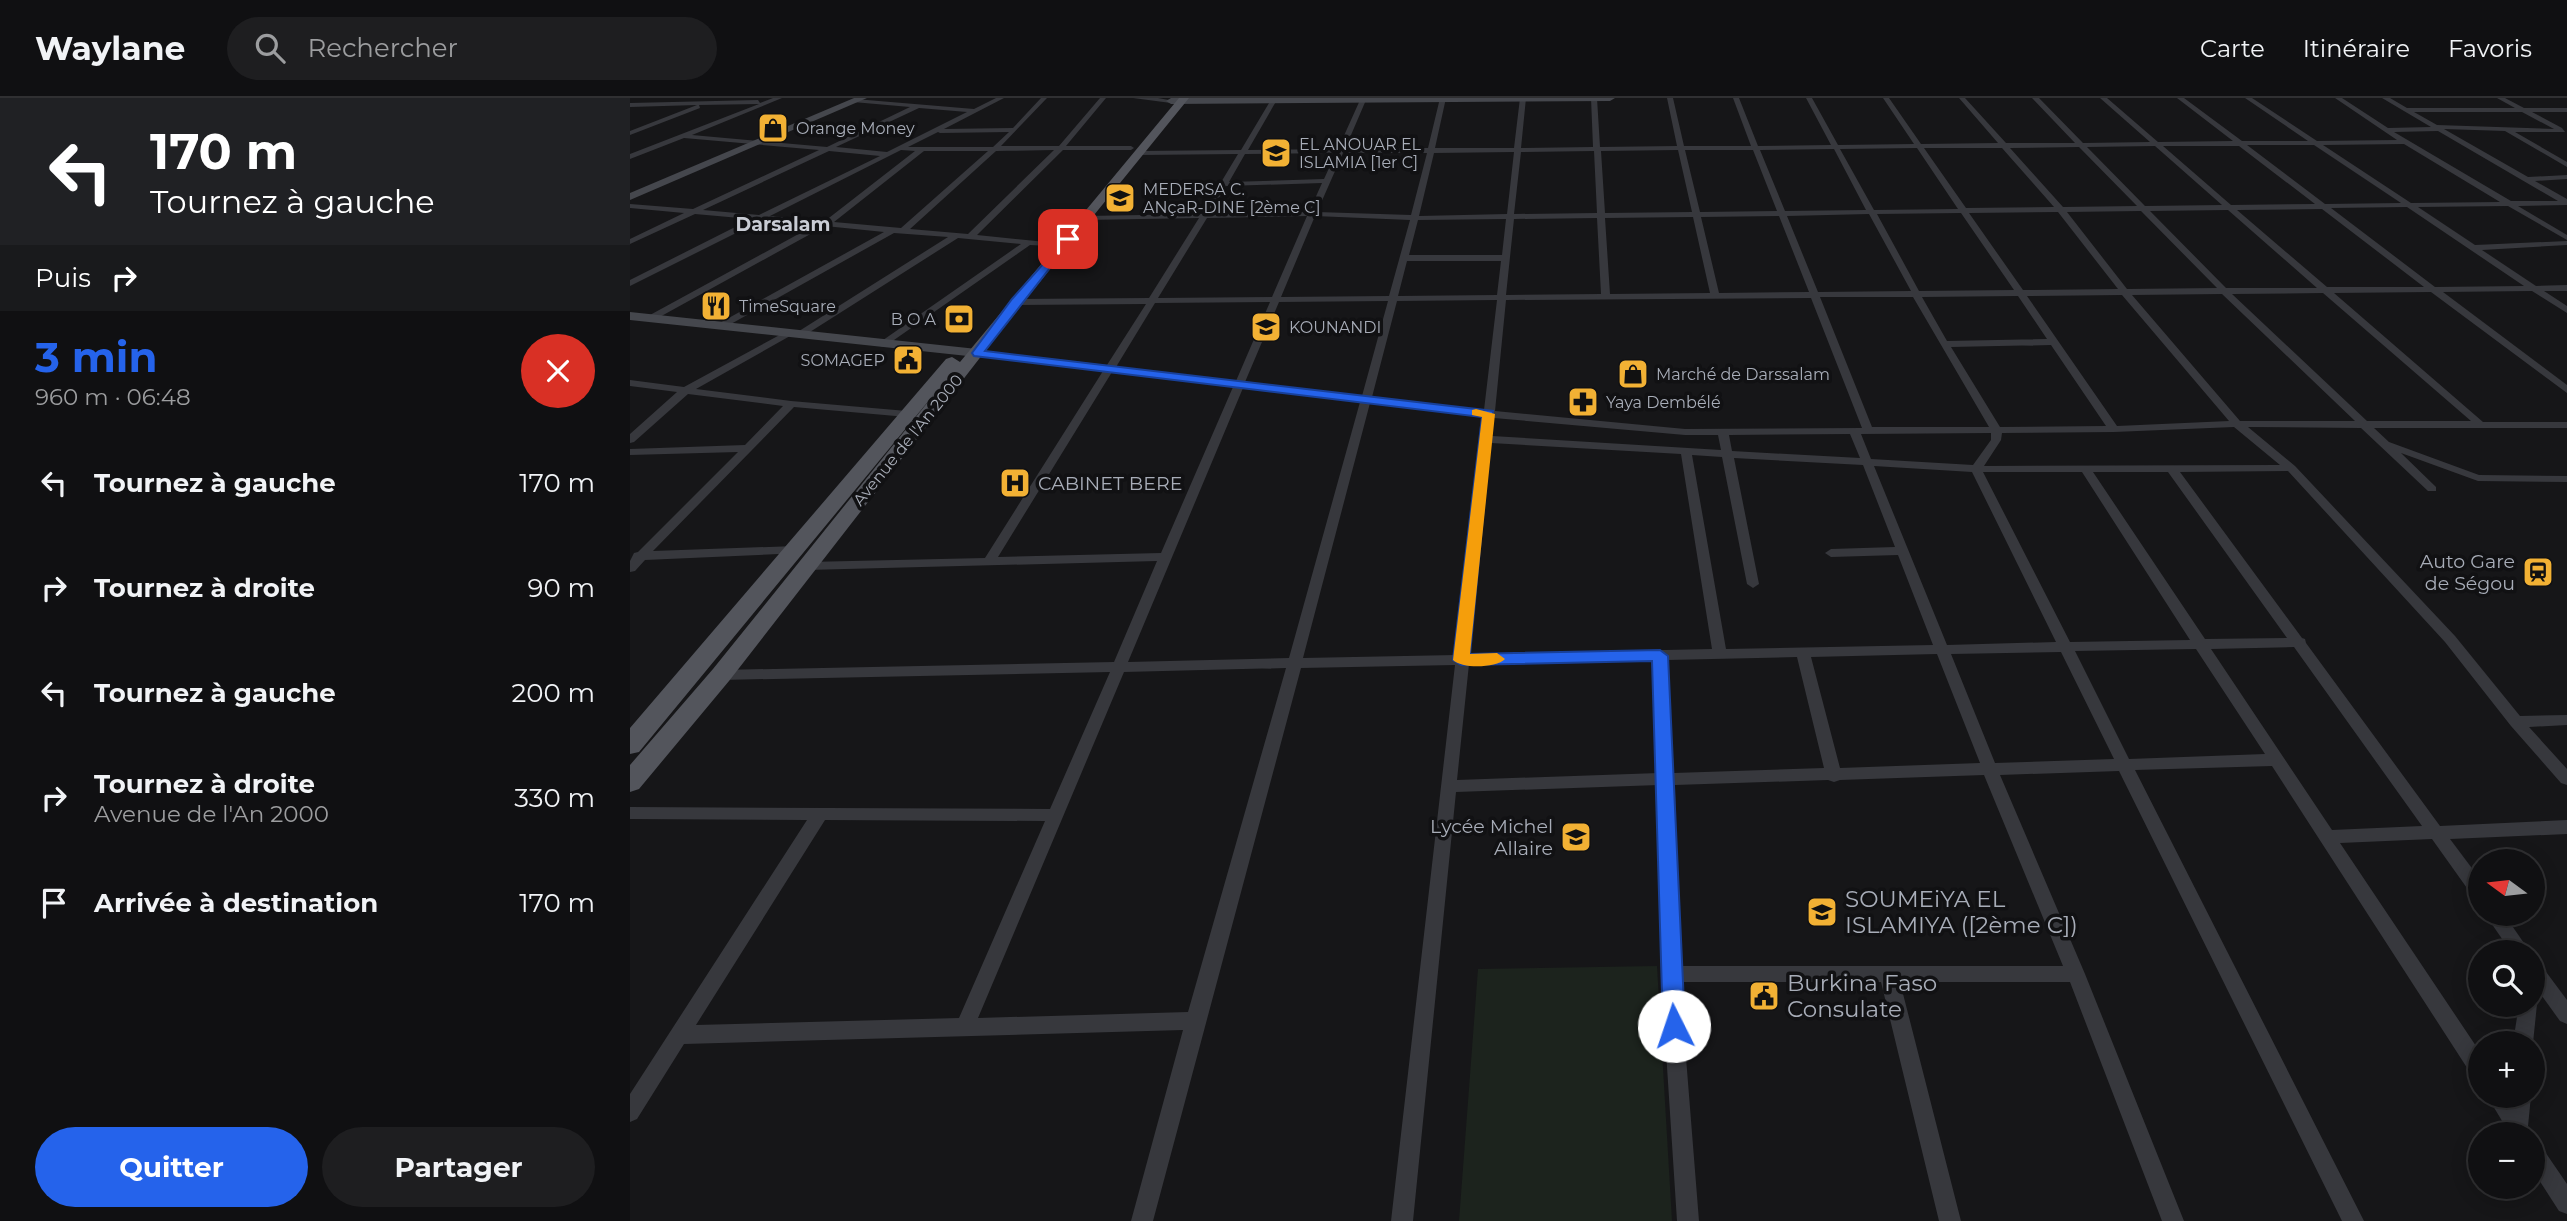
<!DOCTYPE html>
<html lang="fr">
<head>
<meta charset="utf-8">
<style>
  body { margin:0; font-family:Montserrat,sans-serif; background:#1e1e20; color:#f1f3f6; height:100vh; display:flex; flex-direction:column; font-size:26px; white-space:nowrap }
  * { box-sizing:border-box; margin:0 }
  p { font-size:23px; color:#9c9d9f }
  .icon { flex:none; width:38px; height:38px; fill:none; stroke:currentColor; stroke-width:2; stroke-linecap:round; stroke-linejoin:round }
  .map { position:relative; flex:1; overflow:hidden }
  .drawer { display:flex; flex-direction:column; background:#101012; width:630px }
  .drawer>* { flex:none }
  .guide { background:#202124; color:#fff; overflow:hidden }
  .needle { width:46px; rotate:285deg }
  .controls { position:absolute; left:1838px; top:751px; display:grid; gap:14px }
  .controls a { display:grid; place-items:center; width:77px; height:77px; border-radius:50%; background:#101012; box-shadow:0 4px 18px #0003,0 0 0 2px #303032; font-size:35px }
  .pin { position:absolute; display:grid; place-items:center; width:60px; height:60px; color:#fff; margin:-30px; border-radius:14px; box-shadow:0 4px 10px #0006 }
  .me { position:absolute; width:77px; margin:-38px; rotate:356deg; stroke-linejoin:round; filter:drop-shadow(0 0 5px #0008) }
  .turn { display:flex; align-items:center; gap:24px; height:147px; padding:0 35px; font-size:32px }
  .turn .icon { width:91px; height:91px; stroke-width:2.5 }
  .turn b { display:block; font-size:49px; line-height:60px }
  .then { display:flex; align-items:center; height:66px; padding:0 35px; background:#0003; gap:14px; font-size:26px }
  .round { display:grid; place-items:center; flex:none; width:74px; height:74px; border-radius:37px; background:#1e1e20 }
  .head { display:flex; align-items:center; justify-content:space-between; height:119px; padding:0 35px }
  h1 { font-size:42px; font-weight:700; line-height:52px; color:#2563eb }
  .action { display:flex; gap:14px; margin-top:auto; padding:14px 35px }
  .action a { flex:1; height:80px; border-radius:42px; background:#2563eb; color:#fff; font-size:28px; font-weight:700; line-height:80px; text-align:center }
  .action a+a { background:#1e1e20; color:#f1f3f6 }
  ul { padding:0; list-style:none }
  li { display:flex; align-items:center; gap:21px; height:105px; padding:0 35px }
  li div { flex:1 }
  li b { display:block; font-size:26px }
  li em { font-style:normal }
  header { display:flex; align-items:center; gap:42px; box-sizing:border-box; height:98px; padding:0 35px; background:#101012; border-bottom:2px solid #303032 }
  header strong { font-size:33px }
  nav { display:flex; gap:38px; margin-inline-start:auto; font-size:24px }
  .search { width:490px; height:63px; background:#1e1e20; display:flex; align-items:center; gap:18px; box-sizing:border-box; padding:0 24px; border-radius:38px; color:#9c9d9f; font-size:26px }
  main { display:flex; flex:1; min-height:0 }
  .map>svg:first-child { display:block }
</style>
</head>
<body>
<header>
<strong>Waylane</strong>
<div class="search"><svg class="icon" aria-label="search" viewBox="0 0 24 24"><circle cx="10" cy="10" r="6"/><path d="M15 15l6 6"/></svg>Rechercher</div>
<nav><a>Carte</a><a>Itinéraire</a><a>Favoris</a></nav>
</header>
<main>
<section class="drawer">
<div class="guide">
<div class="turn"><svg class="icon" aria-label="left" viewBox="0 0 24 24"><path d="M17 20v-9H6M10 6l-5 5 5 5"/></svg><div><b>170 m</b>Tournez à gauche</div></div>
<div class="then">Puis<svg class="icon" aria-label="right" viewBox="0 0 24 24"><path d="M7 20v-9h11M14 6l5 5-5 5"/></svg></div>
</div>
<div class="head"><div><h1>3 min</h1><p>960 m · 06:48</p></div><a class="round" style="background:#d93025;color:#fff"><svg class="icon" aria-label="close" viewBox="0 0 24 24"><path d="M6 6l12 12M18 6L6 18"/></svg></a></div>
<ul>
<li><svg class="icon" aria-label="left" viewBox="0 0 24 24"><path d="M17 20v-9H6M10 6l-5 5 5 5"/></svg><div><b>Tournez à gauche</b></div><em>170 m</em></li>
<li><svg class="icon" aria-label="right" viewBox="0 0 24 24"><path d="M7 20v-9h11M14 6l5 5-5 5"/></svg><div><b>Tournez à droite</b></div><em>90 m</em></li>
<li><svg class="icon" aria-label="left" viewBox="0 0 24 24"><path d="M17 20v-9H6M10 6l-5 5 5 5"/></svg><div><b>Tournez à gauche</b></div><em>200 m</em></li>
<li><svg class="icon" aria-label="right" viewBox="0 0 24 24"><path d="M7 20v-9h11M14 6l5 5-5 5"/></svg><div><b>Tournez à droite</b><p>Avenue de l'An 2000</p></div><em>330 m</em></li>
<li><svg class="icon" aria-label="arrive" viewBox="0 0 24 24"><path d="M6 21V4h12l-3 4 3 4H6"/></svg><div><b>Arrivée à destination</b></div><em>170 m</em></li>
</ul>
<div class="action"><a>Quitter</a><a>Partager</a></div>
</section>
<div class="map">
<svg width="1937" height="1123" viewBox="0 0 1937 1123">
  <rect width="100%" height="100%" fill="#161618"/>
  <path fill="#1c231d" d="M1027,868L1042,1123H829L848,871Z"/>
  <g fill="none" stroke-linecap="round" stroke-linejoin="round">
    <g fill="#37383d" fill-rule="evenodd">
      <path d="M143,0H152L62,37L197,49L280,9L223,4L225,1L344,11L366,0H374L314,31L383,30L411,0H417L371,48H429L470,0H476L436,48H501L504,50L501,52H433L347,137L416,144L420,146L419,148L400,147L254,249L246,247L391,146L328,140L172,239H166V235L318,139L264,135L92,231H86V227L254,134L195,128L26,221H20V217L185,127L132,122L0,188V182L121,121L65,116L0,146V141L54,115L0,110V106L63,111L189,52L54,40L0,61V56L129,6L69,7L70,10L0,37V33L67,7L0,9V5L128,2L130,5ZM289,10L337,14L257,54L206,49ZM308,34L310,35L379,34L363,49H278ZM271,52L285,53L195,123L140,118ZM424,52L338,136L280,131L366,53ZM199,53L250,58L129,117L73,112ZM294,53H358L271,130L204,124Z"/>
      <path d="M503,0H528L544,3L541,5Z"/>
      <path d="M642,0H648L618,52L708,51L730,2L733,0L736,2L715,51L798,50L810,0H816L805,50H884L890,0H896L891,50L963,49L961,0H967L970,49L1047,48L1037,0H1043L1054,48H1121L1103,0H1109L1128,48L1201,47L1176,0H1182L1208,47L1284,46L1253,0H1259L1291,46L1368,45L1329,0H1335L1376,45H1445L1402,0H1409L1453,45L1520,44L1470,0H1477L1528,44L1603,43L1547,0H1554L1612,43H1678L1615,0H1622L1687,43L1767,42L1705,0H1712L1758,30L1801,29L1752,0H1760L1777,10H1885L1867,0H1875L1894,10H1937V14H1902L1932,30L1935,34H1885L1937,64V69L1875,33L1814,31L1898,79L1937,77V81L1905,83L1937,101V107L1888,108L1937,137V142L1878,108L1788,109L1845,147L1937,143V147L1852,152L1906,188L1937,187V193H1914L1937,208V215L1902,193L1813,194L1937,287V295L1801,194L1704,195L1853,324H1937V330H1744L1759,344L1849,377L1937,378V384L1848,383L1771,355L1806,389V393H1798L1731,330L1618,329L1665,368L1825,538L1890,618L1937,617V627L1899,629L1937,671V687L1931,685L1881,628L1815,544L1658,373L1550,374L1672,540L1675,541L1676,545L1810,728L1937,722V736L1820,741L1850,781V802L1844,800L1802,741L1710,745L1850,954V981L1843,979L1642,668L1505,672L1734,1123H1712L1489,673L1370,677L1455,876L1554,1123H1532L1440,884H1270L1331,1123H1309L1251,884H1050L1069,1123H1047L1031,876L1029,687L826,694L783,1123H761L825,567L671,570L523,1123H501L553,932L54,946L7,1021L0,1024V996L177,722L0,721V709L420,711L480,574L91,582L84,577L91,572L484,564L527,463L177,472L171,468L177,464L355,460L473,273L347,258L342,255L347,252L477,267L516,206L386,207L381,204L386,201L519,200L569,120L455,122L451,120L455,118L572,116L608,56L509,57L505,55L509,53L611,52ZM1784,14H1892L1924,31L1807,27ZM1808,33L1928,103H1881L1764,34ZM1774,46L1870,104L1781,105L1693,47ZM1617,47H1684L1771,105L1695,106ZM1525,48L1592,107L1515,108L1457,49ZM1533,48H1609L1685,106L1601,107ZM1449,49L1507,108L1433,109L1380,50ZM1287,50L1328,111L1244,112L1210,51ZM1294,50H1372L1424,109L1336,110ZM1204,51L1236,112L1155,113L1130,52ZM1048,52L1062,114L975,115L971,53ZM1055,52H1123L1147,113L1070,114ZM964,53L967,115L884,116L891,54ZM884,54L877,116L789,118L804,55ZM706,55L694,81L599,84L615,56ZM713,55H797L781,117L687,114ZM692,85L679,114L580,115L596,88ZM1777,109L1894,188L1805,189L1701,110ZM1692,111L1794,189H1697L1607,112ZM1598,112L1687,190H1596L1520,113ZM1511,113L1587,190L1497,191L1437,114ZM1428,114L1488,191L1393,192L1339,115ZM1331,115L1384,192L1289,193L1247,116ZM1239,116L1281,193L1188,194L1157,118ZM677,118L642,199L528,200L577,120ZM685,118L780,122L759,198L651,199ZM1149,118L1179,194L1089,195L1071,119ZM1063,119L1080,195L980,196L975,120ZM967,120L971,196L876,197L884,121ZM876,121L872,157H779L788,122ZM777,163H871L867,197L768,198ZM1693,195L1841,323H1737L1602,196ZM1592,196L1725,323H1610L1502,197ZM1492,197L1599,323L1487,328L1397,198ZM1388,198L1417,241L1317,243L1292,199ZM1190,199H1283L1359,329H1242ZM1181,200L1232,330L1055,331L865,313L876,202ZM867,202L854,312L742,299L767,203ZM758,203L732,298L615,284L649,204ZM640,204L606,283L486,269L525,205ZM1421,247L1476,328L1370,329L1321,249ZM482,274L603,289L531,455L368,459ZM613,290L730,304L659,560L498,564ZM740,305L853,319L826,557L673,560ZM864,320L1055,337H1088L1091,352L862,338ZM1604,329L1650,367L1354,368L1371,342L1372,335L1484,334ZM1361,335V342L1343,367L1241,361L1231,336ZM1220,336L1230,360L1102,353L1099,337ZM861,345L1051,356L1082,551L840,556ZM1062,357L1092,359L1117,486L1123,490L1129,486L1104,360L1233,367L1265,449L1201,451L1195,455L1201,459L1268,457L1303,547L1096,551ZM1244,368L1342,374L1426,544L1317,547ZM1353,374H1452L1560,542L1440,544ZM1463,374H1538L1657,540L1575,541ZM1664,549L1792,728L1702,732L1581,551ZM1566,551L1635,656L1499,661L1445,553ZM1431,554L1484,661L1365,665L1321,556ZM1307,556L1350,665L1210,670L1181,559ZM1167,559L1194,670L1044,675L1037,562ZM1023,562L1029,675L827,682L839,566ZM656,570L558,914L348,920L494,574ZM1354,677L1433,868H1049L1045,687L1198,682L1204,684L1210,682ZM195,722L415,723L329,920L66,927Z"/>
      <path d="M157,233L160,234V238L66,291L161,303L277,313L282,316L277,319L164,309L23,453L166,448L172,452L170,455L15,462L5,473L0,474V463L4,455L8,454L108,354L0,357V351L115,347L153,308L58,296L4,344L0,345V336L47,294L0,288V282L54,289Z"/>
      <path d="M1855,816H1874L1900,854H1881Z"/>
      <path d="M1902,861L1908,863L1937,902V926L1930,923L1902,884Z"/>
      <path d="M1902,899L1907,906L1903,945H1883L1889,906H1902Z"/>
      <path d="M1857,998H1878L1881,1001V998H1901L1898,1028L1902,1036H1880Z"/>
      <path d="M1902,1042L1909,1045L1937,1086V1116L1929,1113L1902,1071Z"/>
    </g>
    <g fill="#45474d" fill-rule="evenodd">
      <path d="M224,0H237L0,102V95Z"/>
      <path d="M985,0L980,3L541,6L536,3L541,0Z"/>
      <path d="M0,214L347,251L354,255L347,259L0,222Z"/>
    </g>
    <path fill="#53555c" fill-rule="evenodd" d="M549,0H559L391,207L99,583L9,691L0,694V667L83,571L310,289L9,654L0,656V630L316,261L322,259L330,264Z"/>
  </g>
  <path fill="#2563eb" stroke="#184099" stroke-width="2" d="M438,138L443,141L441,143L355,253L863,313L840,556L1030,552L1038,558L1055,928L1052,935L1044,938L1036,935L1033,928L1022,563L831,567L823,562L852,319L344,258L342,255L382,201Z"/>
  <path fill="#f59e0b" d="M846,311L865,316L840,556L867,555L875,561C866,570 832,571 823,562L852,319L842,317V312Z"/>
  <defs>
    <g id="shop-square" transform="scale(1.575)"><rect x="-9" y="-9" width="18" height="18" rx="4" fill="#f2b134" stroke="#111113"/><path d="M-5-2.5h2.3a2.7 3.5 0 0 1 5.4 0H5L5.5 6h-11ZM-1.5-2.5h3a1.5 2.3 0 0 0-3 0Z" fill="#111"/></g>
    <g id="school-square" transform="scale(1.575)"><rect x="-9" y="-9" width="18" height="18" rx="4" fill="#f2b134" stroke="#111113"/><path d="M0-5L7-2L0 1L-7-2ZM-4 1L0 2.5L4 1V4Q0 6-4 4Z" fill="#111"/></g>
    <g id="restaurant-square" transform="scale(1.575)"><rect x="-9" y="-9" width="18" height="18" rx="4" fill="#f2b134" stroke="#111113"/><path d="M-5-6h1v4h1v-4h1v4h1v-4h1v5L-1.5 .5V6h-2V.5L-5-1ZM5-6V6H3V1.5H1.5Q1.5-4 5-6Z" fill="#111"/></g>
    <g id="bank-square" transform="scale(1.575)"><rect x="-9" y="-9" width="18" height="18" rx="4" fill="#f2b134" stroke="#111113"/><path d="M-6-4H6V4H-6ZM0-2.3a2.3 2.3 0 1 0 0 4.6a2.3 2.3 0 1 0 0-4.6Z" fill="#111"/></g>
    <g id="civic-square" transform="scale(1.575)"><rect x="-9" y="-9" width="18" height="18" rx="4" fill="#f2b134" stroke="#111113"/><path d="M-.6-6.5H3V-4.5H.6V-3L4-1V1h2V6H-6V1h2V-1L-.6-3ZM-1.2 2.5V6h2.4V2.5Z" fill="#111"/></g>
    <g id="pharmacy-square" transform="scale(1.575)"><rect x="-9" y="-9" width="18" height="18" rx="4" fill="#f2b134" stroke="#111113"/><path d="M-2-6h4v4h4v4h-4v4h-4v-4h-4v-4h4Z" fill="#111"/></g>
    <g id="hospital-square" transform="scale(1.575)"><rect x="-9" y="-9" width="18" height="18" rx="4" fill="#f2b134" stroke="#111113"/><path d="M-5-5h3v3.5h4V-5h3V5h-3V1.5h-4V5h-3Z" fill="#111"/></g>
    <g id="station-square" transform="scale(1.575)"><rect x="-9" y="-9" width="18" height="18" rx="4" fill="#f2b134" stroke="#111113"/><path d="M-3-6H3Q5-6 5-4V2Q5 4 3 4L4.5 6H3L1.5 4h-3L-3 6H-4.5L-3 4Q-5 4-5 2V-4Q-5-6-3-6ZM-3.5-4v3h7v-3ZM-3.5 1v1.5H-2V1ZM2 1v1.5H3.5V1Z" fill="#111"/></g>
  </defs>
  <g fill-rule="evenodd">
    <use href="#shop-square" x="143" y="30"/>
    <use href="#school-square" x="646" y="55"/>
    <use href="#school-square" x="490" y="100"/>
    <use href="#restaurant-square" x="86" y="208"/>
    <use href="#bank-square" x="329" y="221"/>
    <use href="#school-square" x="636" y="229"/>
    <use href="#civic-square" x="278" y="262"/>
    <use href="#shop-square" x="1003" y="276"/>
    <use href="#pharmacy-square" x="953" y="304"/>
    <use href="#hospital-square" x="385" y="385"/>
    <use href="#station-square" x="1908" y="474"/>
    <use href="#school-square" x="946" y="739"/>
    <use href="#school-square" x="1192" y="814"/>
    <use href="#civic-square" x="1134" y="898"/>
  </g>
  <g text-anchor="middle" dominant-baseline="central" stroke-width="7" stroke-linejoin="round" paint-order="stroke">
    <g font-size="16" fill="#a8adb8" stroke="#111113" text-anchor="start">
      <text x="166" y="30">Orange Money</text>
      <text x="669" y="46">EL ANOUAR EL<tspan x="669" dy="18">ISLAMIA [1er C]</tspan></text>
      <text x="513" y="91">MEDERSA C.<tspan x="513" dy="18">ANçaR-DINE [2ème C]</tspan></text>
      <text x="109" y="208">TimeSquare</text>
      <text x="306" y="221" text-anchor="end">B O A</text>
      <text x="659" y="229">KOUNANDI</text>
      <text x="255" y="262" text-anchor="end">SOMAGEP</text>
      <text x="1026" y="276">Marché de Darssalam</text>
      <text x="976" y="304">Yaya Dembélé</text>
    </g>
    <g font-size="16" fill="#a8adb8" stroke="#111113">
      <text transform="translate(278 342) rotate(-51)">Avenue de l'An 2000</text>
    </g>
    <g font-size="19" font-weight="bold" fill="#c9ccd4" stroke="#111113">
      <text x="153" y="126">Darsalam</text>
    </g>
    <g font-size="19" fill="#a8adb8" stroke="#111113" text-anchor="end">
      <text x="408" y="385" text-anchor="start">CABINET BERE</text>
      <text x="1885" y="463">Auto Gare<tspan x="1885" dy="22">de Ségou</tspan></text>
      <text x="923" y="728">Lycée Michel<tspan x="923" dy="22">Allaire</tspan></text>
    </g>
    <g font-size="23" fill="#a8adb8" stroke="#111113" text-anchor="start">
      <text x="1215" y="801">SOUMEiYA EL<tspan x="1215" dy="26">ISLAMIYA ([2ème C])</tspan></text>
      <text x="1157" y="885">Burkina Faso<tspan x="1157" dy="26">Consulate</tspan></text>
    </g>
  </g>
</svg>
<div class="controls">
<a><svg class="needle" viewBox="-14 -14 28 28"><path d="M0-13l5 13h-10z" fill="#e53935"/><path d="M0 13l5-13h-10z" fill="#9c9d9f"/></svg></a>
<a><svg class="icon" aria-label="search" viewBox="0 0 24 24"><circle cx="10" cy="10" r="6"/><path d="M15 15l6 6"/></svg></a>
<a>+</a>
<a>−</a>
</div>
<div class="pin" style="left:438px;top:141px;background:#d93025"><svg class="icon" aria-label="arrive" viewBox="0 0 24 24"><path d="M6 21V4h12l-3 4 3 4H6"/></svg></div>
<svg class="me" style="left:1044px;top:928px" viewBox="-20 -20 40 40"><circle r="19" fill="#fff"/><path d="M0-13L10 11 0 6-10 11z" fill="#2563eb"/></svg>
</div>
</main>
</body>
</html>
